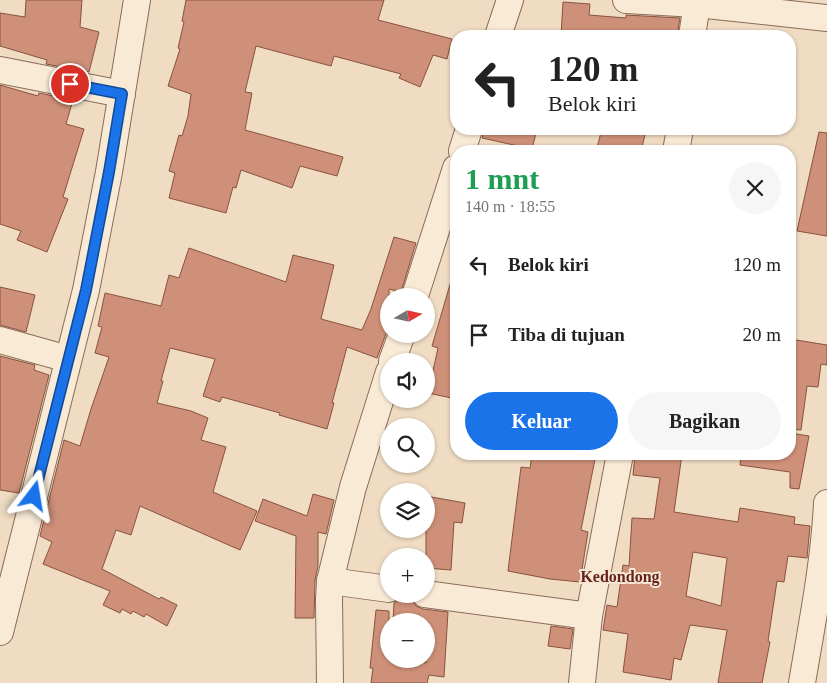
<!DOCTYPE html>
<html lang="id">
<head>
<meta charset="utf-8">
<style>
  body { margin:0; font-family:"Times New Roman",serif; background:#f6f6f6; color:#222; height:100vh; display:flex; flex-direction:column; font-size:19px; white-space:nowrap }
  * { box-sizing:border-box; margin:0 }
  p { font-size:16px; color:#767676 }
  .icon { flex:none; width:28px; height:28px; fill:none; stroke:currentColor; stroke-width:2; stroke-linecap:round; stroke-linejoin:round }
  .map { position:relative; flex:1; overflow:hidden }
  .details { position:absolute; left:450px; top:145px; width:346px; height:315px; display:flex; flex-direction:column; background:#fff; border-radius:20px; box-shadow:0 1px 4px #0004 }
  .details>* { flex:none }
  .guide { position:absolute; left:450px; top:30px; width:346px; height:105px; border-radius:20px; box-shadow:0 1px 4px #0004; background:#fff; color:#222; overflow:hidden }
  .needle { width:32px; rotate:81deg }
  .fabs { position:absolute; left:380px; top:288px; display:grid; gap:10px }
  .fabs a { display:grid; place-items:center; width:55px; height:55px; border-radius:50%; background:#fff; box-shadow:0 1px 4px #0004; font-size:25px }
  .pin { position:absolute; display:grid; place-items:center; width:42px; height:42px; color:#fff; margin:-21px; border:2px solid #fff; border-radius:50%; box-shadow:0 1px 5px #0007 }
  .me { position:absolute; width:55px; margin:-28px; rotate:14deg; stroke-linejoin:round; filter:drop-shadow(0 0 4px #0008) }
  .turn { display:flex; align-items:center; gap:18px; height:105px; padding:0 15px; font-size:22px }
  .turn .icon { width:65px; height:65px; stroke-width:2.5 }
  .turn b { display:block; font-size:35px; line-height:42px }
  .round { display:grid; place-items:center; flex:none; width:52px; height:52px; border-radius:26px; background:#f6f6f6 }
  .headline { display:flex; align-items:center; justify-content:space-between; height:85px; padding:0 15px }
  h1 { font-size:30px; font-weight:700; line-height:38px; color:#1e9e55 }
  .cta { display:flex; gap:10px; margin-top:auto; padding:10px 15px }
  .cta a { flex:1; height:58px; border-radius:30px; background:#1a73e8; color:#fff; font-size:20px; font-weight:700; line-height:58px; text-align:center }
  .cta a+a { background:#f6f6f6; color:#222 }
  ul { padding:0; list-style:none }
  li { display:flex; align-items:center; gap:15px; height:70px; padding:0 15px }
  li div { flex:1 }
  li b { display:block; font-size:19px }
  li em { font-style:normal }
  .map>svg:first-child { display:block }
</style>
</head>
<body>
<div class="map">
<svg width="827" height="683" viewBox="0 0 827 683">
  <rect width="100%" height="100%" fill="#efdcc2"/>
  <g fill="#ce9078" stroke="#89523e" fill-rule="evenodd">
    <path d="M26,0H82L80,27L99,32L89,72L46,64L47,60L0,46V13L25,17Z"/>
    <path d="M186,0H384L378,20L452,39L447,59L433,55L420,87L399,78L401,74L334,56L331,66L256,46L245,92L252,93L245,130L343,157L337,176L300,166L292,188L241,170L236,188L233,187L226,213L169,198L175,173L169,171L179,135L182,136L188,116L191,94L168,86L180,49L178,48L184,22L182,21Z"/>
    <path d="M563,2L590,4L589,15L626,18V15L680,18L677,36H561Z"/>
    <path d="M0,85L38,96L39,93L73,100L66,124L84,129L63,197L68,199L47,252L17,240L21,231L0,224Z"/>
    <path d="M484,129H537L532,149L482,138Z"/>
    <path d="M602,129H637L646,131L641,151H596Z"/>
    <path d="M819,132L827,133V236L797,231Z"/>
    <path d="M394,237L416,243L401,292L389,289V326L377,358L347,347L332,403H334L327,429L279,415L280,413L222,397L220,402L203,396L215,359L170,348L161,381H163L157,403L191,411L208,418L201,440L226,447L213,492L257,511L240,550L140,506L131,535L116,530L102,569L159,599L161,597L177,605L167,626L146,614L144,617L133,611L131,614L122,609L120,613L103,605L110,591L43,564L52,542L40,536L64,440L80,446L91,409L109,357L95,353L102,327L98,326L105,293L161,306L169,275L179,278L189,248L286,282L293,255L334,265L321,319L362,330L371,309Z"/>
    <path d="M451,281L456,282V399L428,393L438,348L432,346Z"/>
    <path d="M0,287L35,295L26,332L0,325Z"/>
    <path d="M790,339L827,345V365L821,364L818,387L807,386L801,430L790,429Z"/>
    <path d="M0,356L35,365L34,370L49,375L19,493L0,490Z"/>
    <path d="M790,433L809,436L799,489L790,488V472L740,465L741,454H790Z"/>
    <path d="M532,454H596L581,530L588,532L580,582L550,579L508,571L521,467L530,468Z"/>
    <path d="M635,454H682L674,512L738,522L740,508L795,517L794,524L810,526L807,558L788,556L784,582L777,581L768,641L770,642L762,683H718L727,630L690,625L681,660L674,658L671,680L623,672L628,634L603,630L607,605L617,607L623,565L629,566L632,518L654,519L660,478L633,475ZM693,552L727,558L721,606L686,596Z"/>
    <path d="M313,494L334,500L326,534L318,532V566L315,580L314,618H295L296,536L255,521L263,499L307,516Z"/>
    <path d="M426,496L465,503L462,523L454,522L451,570L426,568Z"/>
    <path d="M400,599H411L416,606L423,609L448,612L444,677L429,675L427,683H371L373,668H370L376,610L389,611V659H401L426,663V621H393L394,603Z"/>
    <path d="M551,626L573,629L570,649L548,646Z"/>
  </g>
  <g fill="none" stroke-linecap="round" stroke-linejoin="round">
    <g stroke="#896c59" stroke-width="28">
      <g id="street">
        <path d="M626,0L697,4L827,18"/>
        <path d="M498,36L510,0"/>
        <path d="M692,36L697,4"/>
        <path d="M0,70L122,94"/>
        <path d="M462,151L469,129"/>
        <path d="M676,151L680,129"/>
        <path d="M415,296L456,168"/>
        <path d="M0,340L68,359"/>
        <path d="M392,361L402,334"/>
        <path d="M330,581L389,589"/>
        <path d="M425,594L589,616"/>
        <path d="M0,632L86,290L109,172L137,0"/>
        <path d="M330,683L329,599L330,581L353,487L389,372"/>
        <path d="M582,683L589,616L620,454"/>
        <path d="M802,683C812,623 824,564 827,503"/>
      </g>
    </g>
    <use href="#street" stroke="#f9ead6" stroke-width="26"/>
  </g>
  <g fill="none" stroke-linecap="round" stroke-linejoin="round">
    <g stroke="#114b97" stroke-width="12">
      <path id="route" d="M34,496L86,290L109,172L122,94L70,84"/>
    </g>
    <use href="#route" stroke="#1a73e8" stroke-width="9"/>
  </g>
  <g text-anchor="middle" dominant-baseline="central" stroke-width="4" stroke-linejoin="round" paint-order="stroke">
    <g font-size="16" font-weight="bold" fill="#66221c" stroke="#f6e7d2">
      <text x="620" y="576">Kedondong</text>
    </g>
  </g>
</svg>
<div class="fabs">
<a><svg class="needle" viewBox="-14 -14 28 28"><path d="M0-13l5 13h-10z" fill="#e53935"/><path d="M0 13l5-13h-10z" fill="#767676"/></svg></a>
<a><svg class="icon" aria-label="sound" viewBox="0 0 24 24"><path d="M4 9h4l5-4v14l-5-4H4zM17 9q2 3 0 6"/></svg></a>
<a><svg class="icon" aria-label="search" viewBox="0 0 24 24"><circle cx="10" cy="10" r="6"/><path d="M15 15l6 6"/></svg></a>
<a><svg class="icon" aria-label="layers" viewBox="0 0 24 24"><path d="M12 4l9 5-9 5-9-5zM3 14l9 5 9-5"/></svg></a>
<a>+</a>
<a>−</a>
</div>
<div class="pin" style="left:70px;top:84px;background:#d93025"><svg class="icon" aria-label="arrive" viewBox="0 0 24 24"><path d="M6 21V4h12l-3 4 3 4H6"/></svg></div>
<svg class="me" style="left:34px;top:496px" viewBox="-20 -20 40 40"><path d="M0-17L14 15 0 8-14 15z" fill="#1a73e8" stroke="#fff" stroke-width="4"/></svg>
<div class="guide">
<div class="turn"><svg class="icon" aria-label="left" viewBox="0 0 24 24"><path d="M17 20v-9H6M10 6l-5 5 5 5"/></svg><div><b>120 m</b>Belok kiri</div></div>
</div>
<section class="details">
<div class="headline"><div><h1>1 mnt</h1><p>140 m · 18:55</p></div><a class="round"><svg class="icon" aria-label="close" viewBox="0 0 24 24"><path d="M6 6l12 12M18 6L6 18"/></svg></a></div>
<ul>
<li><svg class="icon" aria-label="left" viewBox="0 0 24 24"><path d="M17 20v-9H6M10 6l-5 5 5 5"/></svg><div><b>Belok kiri</b></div><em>120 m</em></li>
<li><svg class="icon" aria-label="arrive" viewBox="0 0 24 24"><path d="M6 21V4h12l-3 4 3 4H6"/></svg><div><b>Tiba di tujuan</b></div><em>20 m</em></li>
</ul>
<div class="cta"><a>Keluar</a><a>Bagikan</a></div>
</section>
</div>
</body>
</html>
